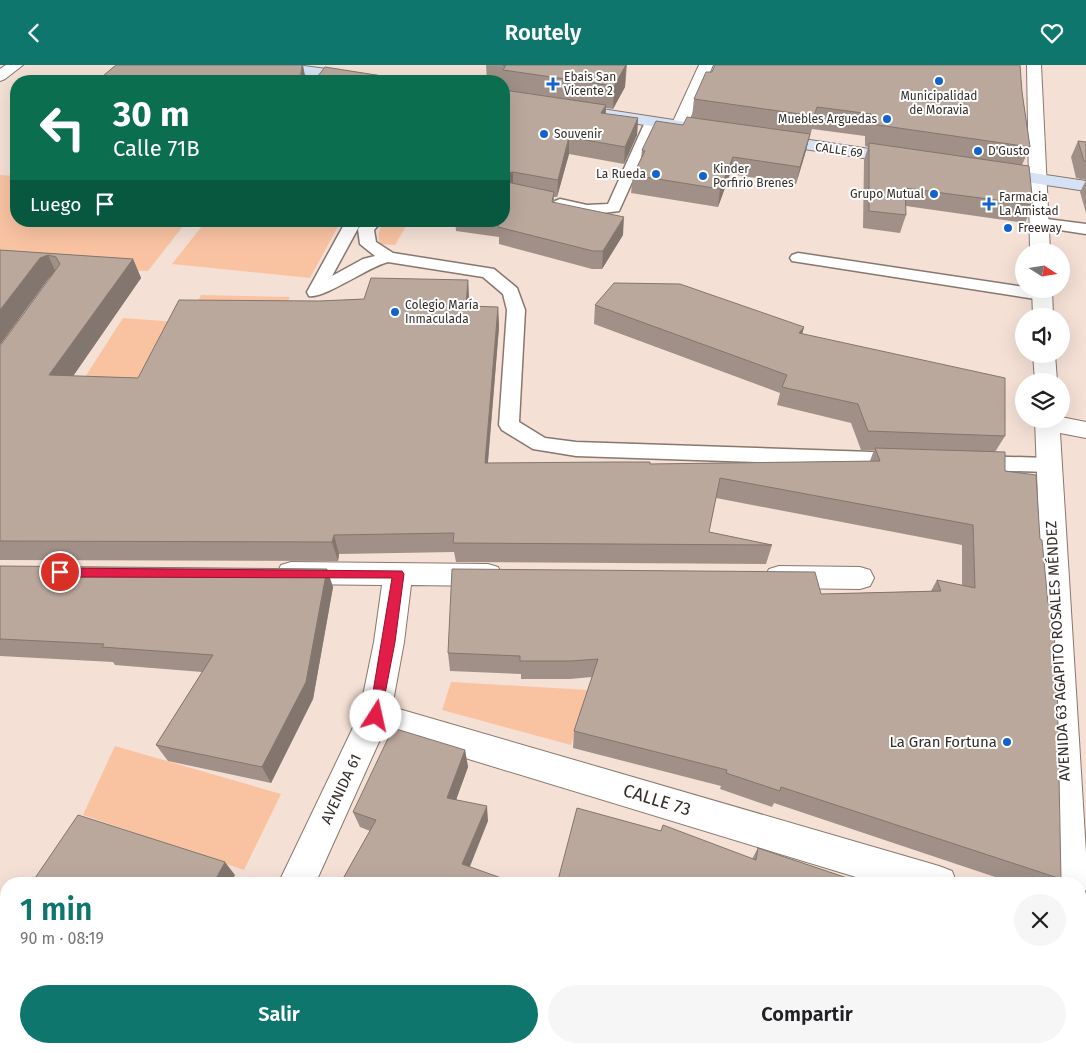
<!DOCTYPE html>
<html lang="es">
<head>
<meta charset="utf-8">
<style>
  body { margin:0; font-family:"Fira Sans",sans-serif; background:#f6f6f6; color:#202124; height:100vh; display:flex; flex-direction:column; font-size:19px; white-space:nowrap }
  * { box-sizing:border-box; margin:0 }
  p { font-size:16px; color:#757577 }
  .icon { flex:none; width:28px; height:28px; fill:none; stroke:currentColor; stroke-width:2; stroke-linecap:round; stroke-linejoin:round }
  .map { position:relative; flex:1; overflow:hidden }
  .details { position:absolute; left:0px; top:812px; width:1086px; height:176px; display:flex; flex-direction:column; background:#fff; border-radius:20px 20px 0 0; box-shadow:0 5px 20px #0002 }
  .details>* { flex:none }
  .banner { position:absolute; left:10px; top:10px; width:500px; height:152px; border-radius:20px; box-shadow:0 5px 20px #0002; background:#0b6e4f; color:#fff; overflow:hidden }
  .needle { width:32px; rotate:102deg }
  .tools { position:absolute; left:1015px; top:178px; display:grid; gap:10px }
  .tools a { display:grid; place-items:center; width:55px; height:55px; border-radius:50%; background:#fff; box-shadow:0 5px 20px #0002; font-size:25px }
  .pin { position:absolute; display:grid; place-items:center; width:42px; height:42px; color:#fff; margin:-21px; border:2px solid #fff; border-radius:50%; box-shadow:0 1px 5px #0007 }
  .me { position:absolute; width:55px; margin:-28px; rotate:10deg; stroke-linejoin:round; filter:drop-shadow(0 0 4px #0008) }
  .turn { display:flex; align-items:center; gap:18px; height:105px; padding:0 20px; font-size:22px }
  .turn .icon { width:65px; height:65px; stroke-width:2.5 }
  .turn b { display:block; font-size:35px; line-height:42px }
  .then { display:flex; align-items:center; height:48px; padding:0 20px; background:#0003; gap:10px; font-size:19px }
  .round { display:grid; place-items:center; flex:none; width:52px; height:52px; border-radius:26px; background:#f6f6f6 }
  .overview { display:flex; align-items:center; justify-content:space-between; height:85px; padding:0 20px }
  h1 { font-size:30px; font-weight:600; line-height:38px; color:#0f766e }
  .primary-button { display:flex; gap:10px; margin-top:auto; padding:10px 20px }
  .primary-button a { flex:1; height:58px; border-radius:30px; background:#0f766e; color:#fff; font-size:20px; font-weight:600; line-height:58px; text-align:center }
  .primary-button a+a { background:#f6f6f6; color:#202124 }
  header { display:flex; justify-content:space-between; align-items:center; height:65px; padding:0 20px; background:#0f766e; color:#fff; font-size:22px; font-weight:600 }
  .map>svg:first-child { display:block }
</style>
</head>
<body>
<header><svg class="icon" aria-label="back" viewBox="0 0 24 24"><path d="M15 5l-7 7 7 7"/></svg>Routely<svg class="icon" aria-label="heart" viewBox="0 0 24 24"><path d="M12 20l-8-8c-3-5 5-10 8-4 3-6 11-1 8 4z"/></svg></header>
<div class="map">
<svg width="1086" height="988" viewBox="0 0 1086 988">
  <rect width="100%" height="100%" fill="#f4e0d5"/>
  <g fill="#f9c3a2">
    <path d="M0,110L16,111V156H187L148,206L0,199Z"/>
    <path d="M206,156H341L310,213L172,199Z"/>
    <path d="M385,156H409L395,180L380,179C377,170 379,164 385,156Z"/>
    <path d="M201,230L290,232L280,254L190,253Z"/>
    <path d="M123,253L176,257L138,329L76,326Z"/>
    <path d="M451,617L589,625L571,680L442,645Z"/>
    <path d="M115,681L281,729L244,805L83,750Z"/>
  </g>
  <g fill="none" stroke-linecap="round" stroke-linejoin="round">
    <g stroke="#88776d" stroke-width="3">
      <g id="lane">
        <path d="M652,53L659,57L619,146L587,150L555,142L552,139L555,136L560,134L587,140L608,139L645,57Z"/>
        <path d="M1039,153L1086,159V169L1034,161L1031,158L1034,155Z"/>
        <path d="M346,156H362L332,211L363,194L375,191L360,179L358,164L365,156H382L374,165L376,177L393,188L494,204L517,223L525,245L519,357L545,373L576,377L901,388L908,390L911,395L908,400L901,402L576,391L533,384L502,365L499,360L507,245L503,229L483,212L388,197C368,202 324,234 309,231L307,227Z"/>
        <path d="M798,188L1024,222V224L1048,226L1050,230L1048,234L1042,235L792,196L790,193L792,190Z"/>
        <path d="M976,391L1049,393L1056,395L1059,400L1056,405L1049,407L976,405L969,403L966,398L969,393Z"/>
        <path d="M0,916L6,918V950L0,948Z"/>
        <path d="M107,982H150L152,988H109Z"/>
      </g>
    </g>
    <g stroke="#88776d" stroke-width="2">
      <g id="street">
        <path d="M6,0H23L5,14L0,16V4Z"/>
        <path d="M699,0H713L687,61L685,64H673L671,61Z"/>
        <path d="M1027,0H1041L1050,186H1030Z"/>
        <path d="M1032,224H1052L1053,251H1033Z"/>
        <path d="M1033,289H1055L1057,316H1035Z"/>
        <path d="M1061,352L1086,357V373L1060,368L1086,788V824L1083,832L1080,833V819H1052L1035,354H1061Z"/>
        <path d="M291,497L488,499L498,502L502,510L498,518L488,521L411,520L404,577L392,642L939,801L952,806L957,819H879L383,668L315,819H278L359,650L374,577L382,520L291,519L281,516L277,508L281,500Z"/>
        <path d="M779,501L860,502L870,505L874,513L870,521L860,524L779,523L769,520L765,512L769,504Z"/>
        <path d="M1080,843L1086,845V881L1080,879Z"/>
        <path d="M1080,962L1086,964V988H1060V982H1080Z"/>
        <path d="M197,982H238L236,988H195Z"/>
      </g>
    </g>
    <g stroke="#88776d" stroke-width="2">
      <g id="secondary">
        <path d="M259,0H297L378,11L383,13L386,16H348L266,4L261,3Z"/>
        <path d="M602,44L693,58L699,60L701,63L699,66L693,68L596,52L594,49L596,46Z"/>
        <path d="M770,69L903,89L909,90L912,94L909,98L903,99L764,78L762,74L764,70Z"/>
        <path d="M992,102L1086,116V126L986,111L983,107L986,103Z"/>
      </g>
    </g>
    <use href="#lane" fill="#fff" fill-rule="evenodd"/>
    <use href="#street" fill="#fff" fill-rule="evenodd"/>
    <use href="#secondary" fill="#d5e1f4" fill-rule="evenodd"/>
  </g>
  <g fill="#a09087">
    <path d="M116,0L306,15V16H97Z"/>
    <path d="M486,0H627L625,22L613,44L606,43V49L638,53L637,70L624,99L569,89L557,132H554V137L623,170L602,204H592L499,179V172L456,166L455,156H504V16H487Z"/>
    <path d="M1022,27L1030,82L1022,100L1033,140L1025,158L906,141V150L900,168L863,163L864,95L868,82L865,81V71L812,64L796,119L730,109L718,142L631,128L633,110L641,93L642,85L683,60L692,52L694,34Z"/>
    <path d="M1078,76L1086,77V148L1080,127L1086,115L1076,113L1071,92Z"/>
    <path d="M0,185L133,194L141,213L73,311L138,313L320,236L364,234L468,215L469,234V241L498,242L499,262L488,398L650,399L870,396L874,385H861L851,358L777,340L780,328L594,259L595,240L804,262L802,269L1005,371L995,387L1005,406L1061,814L1055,819H1016L774,738L772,742L720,724L721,721L573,683L574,666L592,612L570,614H521V609L450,606L448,588L821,529L931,526L937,515L962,520V480L716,433L709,467L772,480L766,499L456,497L454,487L339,489L338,496L0,495V281L50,213Z"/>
    <path d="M0,501L333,522L313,634L271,718L168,696L156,680L202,607L115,600L113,597L0,591Z"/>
    <path d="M465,685L468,702L456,734L488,756L340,819L370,766L360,762L353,747Z"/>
    <path d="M661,766L752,794L758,783L865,819H557Z"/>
    <path d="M6,854V883L0,880V863Z"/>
    <path d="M836,982H1055V988H835Z"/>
  </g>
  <g fill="#82766e">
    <path d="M302,0H303L306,16H300Z"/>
    <path d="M626,0L625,22L613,44L614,21Z"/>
    <path d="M606,40L605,57L601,48Z"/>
    <path d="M638,53L637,70L624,99L625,82Z"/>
    <path d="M810,69L806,86L796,119L800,102Z"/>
    <path d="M569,72V89L557,132L558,115Z"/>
    <path d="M733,92L730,109L718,142L720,124Z"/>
    <path d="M513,107V124L508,125L504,112L507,108Z"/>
    <path d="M624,152L623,170L602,204L603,186Z"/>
    <path d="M48,190L57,210L49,213L0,280V245L40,193Z"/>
    <path d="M133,194L141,213L60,330L49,310Z"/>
    <path d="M468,215L469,234L467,261L466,241Z"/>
    <path d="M498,242L499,262L486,418L485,398Z"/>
    <path d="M804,262L799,281V268Z"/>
    <path d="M334,470L339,489L338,496L332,477Z"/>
    <path d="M327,504L333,522L313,634L271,718L262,702Z"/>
    <path d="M465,685L468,702L451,749L447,733Z"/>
    <path d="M487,741L488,756L465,814L462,799Z"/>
    <path d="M225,797L235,810L230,819H213Z"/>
    <path d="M454,982H461L459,988H452Z"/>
  </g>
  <g fill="#baa89d" stroke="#82766e">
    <path d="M116,0H302L300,16H222L165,13L161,16H97Z"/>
    <path d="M502,0H626L614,21L503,5L506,0Z"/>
    <path d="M715,0H1020L1022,27L1030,82L871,59V49L817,42L814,51L694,34L706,7H712Z"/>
    <path d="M325,2L401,14L400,16H314Z"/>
    <path d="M504,25L606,40L601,48L638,53L625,82L569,72L558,115L513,107L507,108L504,112L507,117L554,127L552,137L624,152L603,186H593L498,162L500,156H504Z"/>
    <path d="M687,52L810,69L800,102L733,92L720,124L633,110L645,86L642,85L656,56L683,60Z"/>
    <path d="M1078,76L1086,77V97L1084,96Z"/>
    <path d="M869,78L1029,101L1033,140L905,123L906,150L869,146Z"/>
    <path d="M0,185L133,194L49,310L138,313L179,235L320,236L364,234L371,213L468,215L466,241L498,242L485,398L614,397H650V399L880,396L875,383L1005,387V406L1036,410L1040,474L1042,475L1048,538L1052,539L1057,609L1061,814L781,722L780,726L726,708L727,705L574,666L598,594L571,596H520V591L448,588L452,504L815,507L821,529L941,526L937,515L975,523L973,460L720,413L709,467L772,480L453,478L454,468L334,470L332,477L0,476V281L60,199L56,192L48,190L40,193L0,245Z"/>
    <path d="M614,218L680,219L804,262L799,268L1005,313V371L868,366L858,339L782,322L787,310L595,240Z"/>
    <path d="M0,501L327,504L306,617L262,702L156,680L213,590L102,582L104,579L0,574Z"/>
    <path d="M393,663L465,685L447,733L487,741L462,799L518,819H340L376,755L353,747Z"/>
    <path d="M577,743L661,766L663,760L756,795L758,783L865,819H557Z"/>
    <path d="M78,750L225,797L213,819H31Z"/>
    <path d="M6,854V881L0,878V863Z"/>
    <path d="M0,957L6,959V982H61L73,988H0Z"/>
    <path d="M255,982H454L452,988H252Z"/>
    <path d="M845,982H1055V988H844Z"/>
  </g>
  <path fill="#e11d48" stroke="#92132f" d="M60,503L402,506L404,509L395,577L380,655L376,657L371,655L369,651L392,513L60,512L54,507Z"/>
  <g fill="#1363cd" stroke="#fff" stroke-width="2">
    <circle cx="939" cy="16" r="5"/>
    <path d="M550.5 11.5h5v5h5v5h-5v5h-5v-5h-5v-5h5z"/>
    <circle cx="887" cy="54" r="5"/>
    <circle cx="544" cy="69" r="5"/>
    <circle cx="978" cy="86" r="5"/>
    <circle cx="656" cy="109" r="5"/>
    <circle cx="703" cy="111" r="5"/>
    <circle cx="934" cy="129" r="5"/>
    <path d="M986.5 131.5h5v5h5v5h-5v5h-5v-5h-5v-5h5z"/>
    <circle cx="1008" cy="163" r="5"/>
    <circle cx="395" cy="247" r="5"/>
    <circle cx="1007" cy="677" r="5"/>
  </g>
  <g text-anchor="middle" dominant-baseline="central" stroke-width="4" stroke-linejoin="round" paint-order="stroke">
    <g font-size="12" fill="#342d29" stroke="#fff" text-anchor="start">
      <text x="564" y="12">Ebais San<tspan x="564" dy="14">Vicente 2</tspan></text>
      <text x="939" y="31" text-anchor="middle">Municipalidad<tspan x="939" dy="14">de Moravia</tspan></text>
      <text x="877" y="54" text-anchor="end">Muebles Arguedas</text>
      <text x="554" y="69">Souvenir</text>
      <text x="988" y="86">D'Gusto</text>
      <text x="713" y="104">Kinder<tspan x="713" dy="14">Porfirio Brenes</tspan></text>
      <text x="646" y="109" text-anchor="end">La Rueda</text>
      <text x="924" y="129" text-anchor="end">Grupo Mutual</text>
      <text x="999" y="132">Farmacia<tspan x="999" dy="14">La Amistad</tspan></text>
      <text x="1018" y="163">Freeway</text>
      <text x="405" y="240">Colegio María<tspan x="405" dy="14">Inmaculada</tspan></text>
    </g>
    <g font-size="12" fill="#342d29" stroke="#fff">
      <text transform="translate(839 85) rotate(8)">CALLE 69</text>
    </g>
    <g font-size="15" fill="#342d29" stroke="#fff">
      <text transform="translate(1058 586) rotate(-93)">AVENIDA 63 AGAPITO ROSALES MÉNDEZ</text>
      <text transform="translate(341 724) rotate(-65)">AVENIDA 61</text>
    </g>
    <g font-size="15" fill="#342d29" stroke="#fff" text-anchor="end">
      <text x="997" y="677">La Gran Fortuna</text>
    </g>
    <g font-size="18" fill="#342d29" stroke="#fff">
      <text transform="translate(657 735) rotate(17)">CALLE 73</text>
    </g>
  </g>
</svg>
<div class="tools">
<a><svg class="needle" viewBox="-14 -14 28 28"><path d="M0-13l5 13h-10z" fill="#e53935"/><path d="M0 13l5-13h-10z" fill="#757577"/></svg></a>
<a><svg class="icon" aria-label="sound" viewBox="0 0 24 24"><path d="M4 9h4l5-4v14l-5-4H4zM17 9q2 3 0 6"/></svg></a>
<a><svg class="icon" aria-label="layers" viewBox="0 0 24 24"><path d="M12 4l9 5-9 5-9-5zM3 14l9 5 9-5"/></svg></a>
</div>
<div class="pin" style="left:60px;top:507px;background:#d93025"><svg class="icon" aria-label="arrive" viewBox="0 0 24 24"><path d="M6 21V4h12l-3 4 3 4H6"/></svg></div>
<svg class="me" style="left:376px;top:651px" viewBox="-20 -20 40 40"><circle r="19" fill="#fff"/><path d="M0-13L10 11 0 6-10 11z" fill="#e11d48"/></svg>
<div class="banner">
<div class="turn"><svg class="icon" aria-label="left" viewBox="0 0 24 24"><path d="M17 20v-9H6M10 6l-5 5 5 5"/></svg><div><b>30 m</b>Calle 71B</div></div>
<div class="then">Luego<svg class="icon" aria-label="arrive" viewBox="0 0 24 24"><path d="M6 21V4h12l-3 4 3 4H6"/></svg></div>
</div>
<section class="details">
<div class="overview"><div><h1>1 min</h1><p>90 m · 08:19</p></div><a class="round"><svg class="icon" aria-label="close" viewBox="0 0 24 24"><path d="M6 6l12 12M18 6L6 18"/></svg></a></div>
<div class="primary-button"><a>Salir</a><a>Compartir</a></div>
</section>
</div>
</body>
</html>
